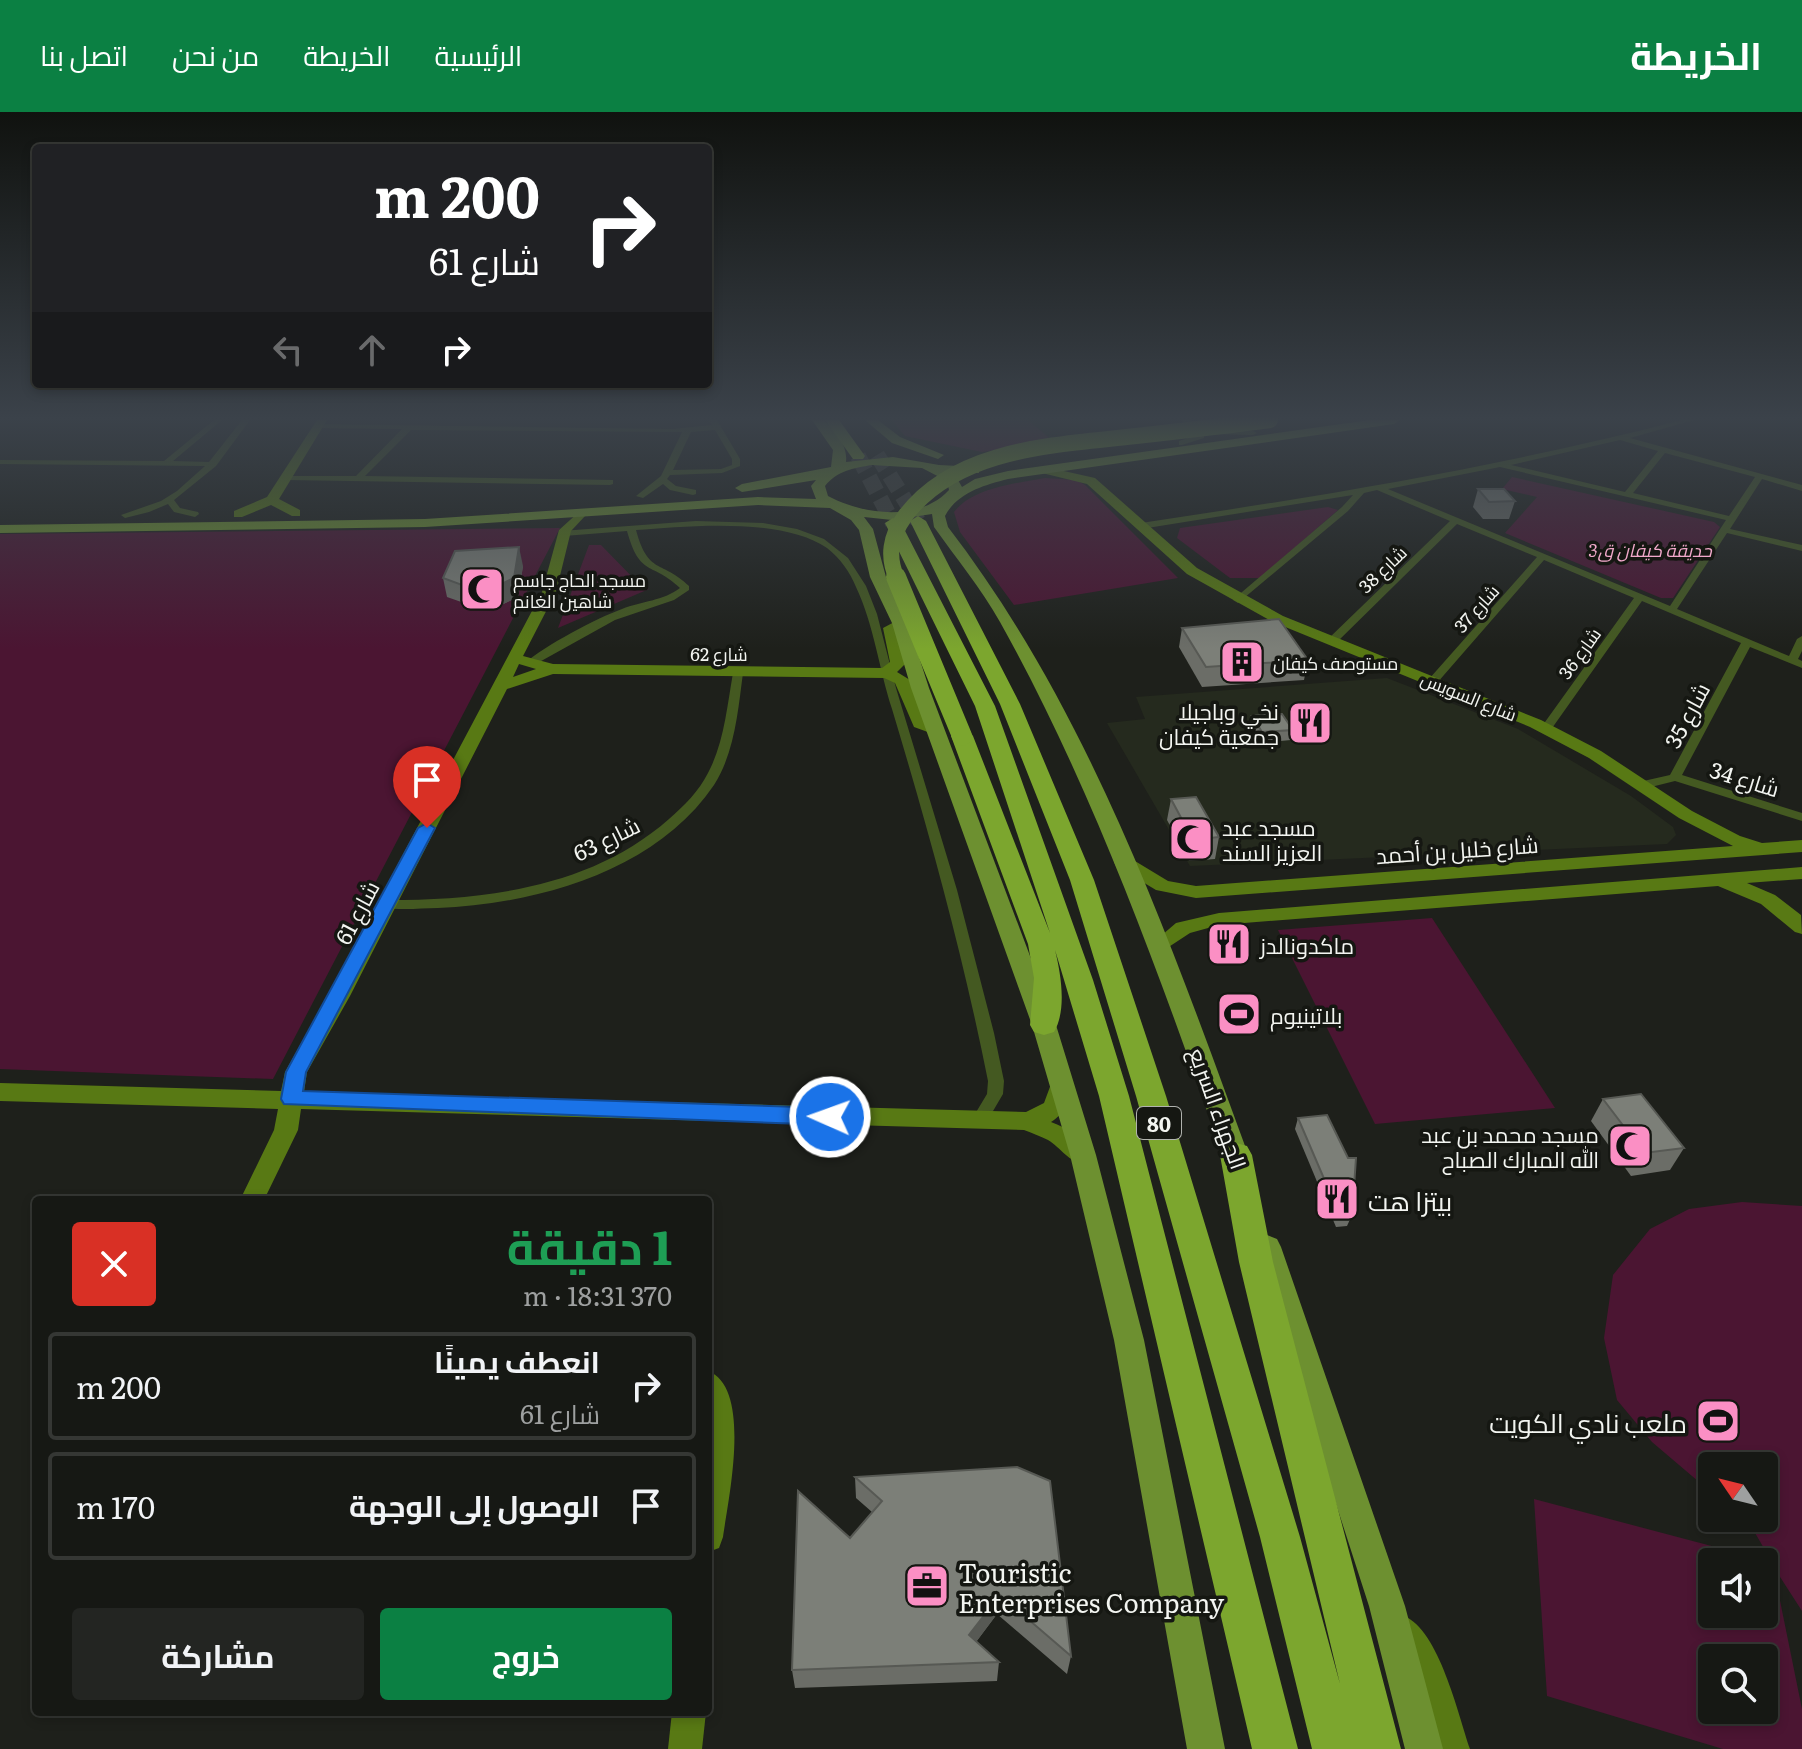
<!DOCTYPE html>
<html lang="ar">
<head>
<meta charset="utf-8">
<style>
  body { margin:0; font-family:Literata,Cairo,serif; background:#232522; color:#f1f3f6; direction:rtl; height:100vh; display:flex; flex-direction:column; font-size:30px; white-space:nowrap }
  * { box-sizing:border-box; margin:0 }
  p { font-size:26px; color:#9ea0a0 }
  .icon { flex:none; width:44px; height:44px; fill:none; stroke:currentColor; stroke-width:2; stroke-linecap:round; stroke-linejoin:round }
  .map { position:relative; flex:1; overflow:hidden; direction:ltr }
  .panel { position:absolute; left:32px; top:1084px; width:680px; height:520px; display:flex; flex-direction:column; background:#161814; border-radius:8px; box-shadow:0 4px 12px #0003,0 0 0 2px #353734; direction:rtl }
  .panel>* { flex:none }
  .top-card { position:absolute; left:32px; top:32px; width:680px; height:244px; border-radius:8px; box-shadow:0 4px 12px #0003,0 0 0 2px #353734; direction:rtl; background:#202124; color:#fff; overflow:hidden }
  .needle { width:52px; rotate:305deg }
  .controls { position:absolute; left:1698px; top:1340px; display:grid; gap:16px }
  .controls a { display:grid; place-items:center; width:80px; height:80px; border-radius:8px; background:#161814; box-shadow:0 4px 12px #0003,0 0 0 2px #353734; font-size:40px }
  .pin { position:absolute; display:grid; place-items:center; width:68px; height:68px; color:#fff; margin:-82px -34px; border-radius:50% 50% 50% 0; rotate:-45deg; box-shadow:0 0 8px #0007 }
  .pin .icon { rotate:45deg }
  .me { position:absolute; width:88px; margin:-44px; rotate:272deg; stroke-linejoin:round; filter:drop-shadow(0 0 6px #0008) }
  .turn { display:flex; align-items:center; gap:28px; height:168px; padding:0 40px; font-size:36px }
  .turn .icon { width:104px; height:104px; stroke-width:2.5 }
  .turn b { display:block; font-size:56px; line-height:68px }
  .lanes { display:flex; align-items:center; height:76px; padding:0 40px; background:#0003; justify-content:center; gap:40px; direction:ltr }
  .lanes .off { opacity:.35 }
  .round { display:grid; place-items:center; flex:none; width:84px; height:84px; border-radius:8px; background:#232522 }
  .summary { display:flex; align-items:center; justify-content:space-between; height:136px; padding:0 40px }
  h1 { font-size:48px; font-weight:700; line-height:60px; color:#1e9e55 }
  .cta { display:flex; gap:16px; margin-top:auto; padding:16px 40px }
  .cta a { flex:1; height:92px; border-radius:8px; background:#0b8043; color:#fff; font-size:32px; font-weight:700; line-height:92px; text-align:center }
  .cta a+a { background:#232522; color:#f1f3f6 }
  ul { padding:0; list-style:none }
  li { display:flex; align-items:center; gap:24px; height:108px; margin:0 16px 12px; padding:0 24px; border:4px solid #353734; border-radius:8px }
  li div { flex:1 }
  li b { display:block; font-size:30px }
  li em { font-style:normal }
  header { display:flex; align-items:center; gap:48px; box-sizing:border-box; height:112px; padding:0 40px; background:#0b8043; color:#fff }
  header strong { font-size:38px }
  nav { display:flex; gap:44px; margin-inline-start:auto; font-size:28px }
  .map>svg:first-child { display:block }
</style>
</head>
<body>
<header>
<strong>الخريطة</strong>
<nav><a>الرئيسية</a><a>الخريطة</a><a>من نحن</a><a>اتصل بنا</a></nav>
</header>
<div class="map">
<svg width="1802" height="1637" viewBox="0 0 1802 1637">
  <rect width="100%" height="100%" fill="#1e201b"/>
  <path fill="#252a1e" d="M1387,566L1518,617L1631,684L1673,715L1676,723L1667,732L1190,754L1107,611L1145,607L1136,585Z"/>
  <g fill="#4b1532" fill-rule="evenodd">
    <path d="M892,308H1028L1054,330L982,340L905,324Z"/>
    <path d="M1512,365L1714,410L1720,415L1673,486H1661L1505,421L1537,385L1502,377Z"/>
    <path d="M1045,366L1076,368L1085,373L1178,466L1014,493L960,420L954,400C974,375 1015,372 1045,366Z"/>
    <path d="M1328,395L1338,398L1260,466H1230L1177,426L1180,416Z"/>
    <path d="M560,416L273,967L0,957V422Z"/>
    <path d="M589,433H601L640,473L649,477L558,516Z"/>
    <path d="M1432,806L1555,996L1375,1012L1278,818Z"/>
    <path d="M1742,1090L1802,1094V1499L1773,1454L1802,1597V1637H1723L1547,1584L1534,1387L1772,1450L1751,1414L1742,1406H1764V1354H1712V1381L1652,1330L1617,1288L1604,1226L1613,1163L1650,1117L1689,1097ZM1712,1450H1764V1502H1712ZM1712,1546H1764V1598H1712Z"/>
  </g>
  <g fill="none" stroke-linecap="round" stroke-linejoin="round">
    <g stroke="#3e403b" stroke-width="16" stroke-dasharray="16 8" stroke-linecap="butt">
      <path d="M877,343L918,409"/>
      <path d="M858,344L893,411"/>
    </g>
    <g fill="#445921" fill-rule="evenodd">
      <path d="M214,308H222L173,349L209,350L242,308H250L216,354L174,388L180,396L198,400L199,402L195,405L174,400L168,392L149,400L125,406L121,403L161,389L177,379L205,354L0,352V348L164,349Z"/>
      <path d="M709,308H717L740,347V354L722,361L670,363L667,367L676,374L696,378V382L693,383L670,378L663,372L643,386L636,384L661,364L682,320L411,318L365,364L613,368V372L610,373L286,368L282,366L286,364H356L402,317L315,316L314,314L318,312L673,317L712,313ZM715,318L732,347V353L721,357L673,358L691,320Z"/>
      <path d="M1180,308H1190L1216,318L1253,319L1257,321L1253,323L1215,322L1204,318V326L1182,333H1179V329L1197,323L1196,316Z"/>
      <path d="M1682,308H1694L1630,326L1802,373V379L1762,367L1730,417L1802,433V439L1727,421L1677,497L1789,544L1797,527L1802,524V539L1798,547L1802,549V556L1750,535L1682,663L1802,701V709L1675,669L1643,677L1637,673L1639,670L1670,663L1741,531L1642,489L1550,619L1546,620L1540,617L1634,486L1544,448L1437,571H1429V567L1537,445L1457,412L1336,531H1328V527L1450,409L1377,378L1364,381L1348,399L1238,491L1233,488L1235,486L1342,395L1353,383L1141,417L1137,414L1141,411C1323,384 1504,354 1682,308ZM1620,328L1658,339L1625,380L1511,353ZM1665,341L1755,365L1729,404L1633,381ZM1500,355L1726,408L1670,494L1388,377Z"/>
      <path d="M696,409L763,411L797,417L824,427L848,446L866,474L877,502L896,576L957,778L994,921L1004,969L1003,982L986,1011L980,1013L974,1011L972,1007L987,982L988,969C963,843 929,720 892,597C879,557 874,513 856,475C850,460 840,446 827,436C782,405 688,414 636,418C648,463 662,448 689,474V478L674,488L615,508L534,553L530,554L525,551C544,534 597,506 622,497C642,489 663,489 680,476C652,449 640,466 627,419L564,424L561,423V419Z"/>
      <path d="M738,558L743,561C738,598 735,640 714,673C656,759 537,792 438,796C420,796 400,799 383,795L381,792L388,788C487,788 592,775 669,707C684,694 699,679 708,661C724,631 727,595 733,561Z"/>
    </g>
    <g fill="#587914" fill-rule="evenodd">
      <path d="M317,308H327L279,387L300,398V404H292L271,393L242,405H234V399L267,385Z"/>
      <path d="M1046,355L1095,366L1197,456L1283,504L1541,608L1601,639L1692,699L1740,724L1762,731L1802,728V740L1196,786L1156,778L1116,754L1114,750L1116,746H1130L1168,769L1196,774L1733,734L1679,706L1589,646L1530,615L1273,510L1187,462L1087,372L1042,361V357Z"/>
      <path d="M580,399L586,403L571,419L556,480L523,544L553,552L882,556L890,550L883,516L900,507L907,511L898,518L906,551L897,560L910,568L927,609L944,618L936,623L914,615L895,571L884,566L553,562L507,577L350,884L307,960L304,980L1026,1000L1044,991L1054,964L1062,962L1070,964C1079,979 1065,1002 1051,1010C1067,1016 1087,1027 1095,1043L1091,1050C1072,1056 1063,1037 1048,1028C1040,1024 1032,1021 1024,1018L301,997L298,1018L264,1088H240L274,1018L278,997L0,989V971L281,979L285,960L328,884L542,480L559,418ZM519,552L536,557L513,565Z"/>
      <path d="M1802,755V767L1747,771L1775,783L1801,803L1802,822L1795,820L1761,792L1718,774L1219,813L1190,821L1158,842L1148,835L1176,811L1219,801Z"/>
      <path d="M708,1259C753,1276 728,1388 723,1425L719,1436L708,1440Z"/>
      <path d="M1404,1504C1439,1518 1458,1602 1470,1637H1436L1408,1557L1388,1520L1392,1508Z"/>
      <path d="M672,1600H706L702,1637H668Z"/>
    </g>
    <g fill="#6d9030" fill-rule="evenodd">
      <path d="M812,308H824C835,321 848,332 846,350L893,345L939,353L979,355V361H954L962,375L975,367L1008,359L1370,308H1400L1394,312L1008,367C984,373 957,381 945,404L948,415C1094,605 1173,838 1255,1061L1251,1069L1242,1072L1233,1069L1229,1061C1163,873 1097,684 1000,510C981,476 956,446 934,415L932,402L892,408L864,405L873,417L886,465L908,511L929,576L1056,913L1096,1043L1144,1228L1225,1637H1187L1114,1228L1070,1043L1032,913L911,576L892,511L870,465L859,418L851,408L830,396L758,393L425,415L0,421V413L425,407L758,385L816,387L811,374L816,368L742,380L735,376L742,372L831,355L833,338ZM872,353L922,356L947,369L949,378C920,410 863,403 828,384L825,374C837,359 853,356 872,353Z"/>
      <path d="M865,308H878L900,325L944,343L938,347L892,331Z"/>
      <path d="M1267,1123L1277,1127L1281,1135L1405,1494L1443,1637H1405L1369,1494L1253,1135L1257,1127Z"/>
    </g>
    <g fill="#7ca62e" fill-rule="evenodd">
      <path d="M825,308H839L865,344L863,347H853Z"/>
      <path d="M918,404L926,409L1020,592L1094,768L1166,984L1300,1425L1340,1572L1239,1150L1220,1043L1225,1034L1236,1031L1247,1034L1252,1043L1273,1150L1401,1637H1312L1260,1425L1136,984L1070,768L1000,592L910,409Z"/>
      <path d="M893,406L901,411L995,594L1093,868L1129,984L1298,1637H1252L1099,984L1055,838C1061,862 1067,898 1054,920L1044,923L1034,920L1030,913L1034,866L1028,832L951,624L954,619H970L973,624L1050,821L975,594L885,411Z"/>
    </g>
    <path stroke="#7ca62e" stroke-width="16" d="M897,467C887,444 890,425 905,404C957,335 1058,333 1136,324C1181,319 1225,314 1270,308"/>
    <path stroke="#7ca62e" stroke-width="20" d="M896,465L962,624"/>
  </g>
  <g fill="#6b6d67">
    <path d="M1478,377L1515,389L1509,407H1483L1473,395Z"/>
    <path d="M523,454L518,485L491,498H474L468,496L467,492L447,485L443,466Z"/>
    <path d="M1182,516L1308,548L1304,568L1202,575L1179,535Z"/>
    <path d="M1252,604L1293,618L1291,628L1260,631L1250,614Z"/>
    <path d="M1171,687L1219,725L1215,747L1189,749L1167,708Z"/>
    <path d="M1603,987L1684,1036L1670,1058L1631,1064L1591,1009Z"/>
    <path d="M1298,1006L1352,1103L1347,1114L1336,1115L1295,1017Z"/>
    <path d="M1017,1355L1071,1544L1067,1562L997,1502L976,1530L999,1550L997,1569L795,1576L792,1558L850,1426L872,1400L856,1386L855,1365Z"/>
  </g>
  <g fill="#575954">
    <path d="M519,435L523,454L518,485L491,498L487,479Z"/>
    <path d="M1000,1483L997,1502L967,1542L969,1523Z"/>
  </g>
  <g fill="#7c7f78" stroke="#575954" stroke-width="2">
    <path d="M1478,377H1504L1515,389L1489,390Z"/>
    <path d="M519,435L514,466L487,479H470L464,477L465,474L443,466L455,439Z"/>
    <path d="M1279,507L1308,548L1206,555L1182,516Z"/>
    <path d="M1282,602L1293,618L1262,620L1252,604Z"/>
    <path d="M1196,685L1219,725L1193,728L1171,687Z"/>
    <path d="M1641,982L1684,1036L1644,1041L1603,987Z"/>
    <path d="M1327,1003L1348,1046H1356L1352,1103L1340,1104L1298,1006Z"/>
    <path d="M1017,1355L1050,1369L1071,1544L1000,1483L969,1523L999,1550L792,1558L798,1379L850,1426L882,1389L855,1365Z"/>
  </g>
  <linearGradient id="sky" x2="0" y2="1"><stop stop-color="#10120f"/><stop offset="0.57" stop-color="#3b424a"/><stop offset="1" stop-color="#3b424a" stop-opacity="0"/></linearGradient>
  <rect width="1802" height="537" fill="url(#sky)"/>
  <path fill="#1a73e8" stroke="#114b97" stroke-width="2" d="M427,711L435,716L306,960L303,979L830,996L838,999L841,1005L838,1010L830,1013L284,992L281,987L286,960L418,716Z"/>
  <defs>
    <g id="mosque-square" transform="scale(2.3)"><rect x="-9" y="-9" width="18" height="18" rx="4" fill="#fb8fc4" stroke="#151712"/><path d="M3.5-4.9A6 6 0 1 0 3.5 4.9A5 5 0 1 1 3.5-4.9Z" fill="#111"/></g>
    <g id="building-square" transform="scale(2.3)"><rect x="-9" y="-9" width="18" height="18" rx="4" fill="#fb8fc4" stroke="#151712"/><path d="M-4-6H4V6H1V3H-1V6H-4ZM-2.5-4.3h1.7v1.8h-1.7ZM.8-4.3h1.7v1.8H.8ZM-2.5-1h1.7V.8h-1.7ZM.8-1h1.7V.8H.8Z" fill="#111"/></g>
    <g id="restaurant-square" transform="scale(2.3)"><rect x="-9" y="-9" width="18" height="18" rx="4" fill="#fb8fc4" stroke="#151712"/><path d="M-5-6h1v4h1v-4h1v4h1v-4h1v5L-1.5 .5V6h-2V.5L-5-1ZM5-6V6H3V1.5H1.5Q1.5-4 5-6Z" fill="#111"/></g>
    <g id="stadium-square" transform="scale(2.3)"><rect x="-9" y="-9" width="18" height="18" rx="4" fill="#fb8fc4" stroke="#151712"/><path d="M0-5a6.5 5 0 1 0 0 10a6.5 5 0 1 0 0-10ZM-3.5-1.8h7v3.6h-7Z" fill="#111"/></g>
    <g id="office-square" transform="scale(2.3)"><rect x="-9" y="-9" width="18" height="18" rx="4" fill="#fb8fc4" stroke="#151712"/><path d="M-6-3h4V-5.5h4V-3h4V5H-6ZM-1-4.5V-3h2v-1.5ZM-6 0V1H6V0Z" fill="#111"/></g>
  </defs>
  <g fill-rule="evenodd">
    <use href="#mosque-square" x="482" y="477"/>
    <use href="#building-square" x="1242" y="550"/>
    <use href="#restaurant-square" x="1310" y="611"/>
    <use href="#mosque-square" x="1191" y="727"/>
    <use href="#restaurant-square" x="1229" y="832"/>
    <use href="#stadium-square" x="1239" y="902"/>
    <use href="#mosque-square" x="1630" y="1034"/>
    <use href="#restaurant-square" x="1337" y="1087"/>
    <use href="#stadium-square" x="1718" y="1309"/>
    <use href="#office-square" x="927" y="1474"/>
  </g>
  <g text-anchor="middle" dominant-baseline="central" stroke-width="7" stroke-linejoin="round" paint-order="stroke">
    <g font-size="18" font-style="italic" fill="#f2a9cb" stroke="#151712">
      <text x="1650" y="437">حديقة كيفان ق3</text>
    </g>
    <g font-size="18" fill="#f3f5f1" stroke="#151712">
      <text transform="translate(1382 457) rotate(-44)">شارع 38</text>
      <text transform="translate(1476 496) rotate(-48)">شارع 37</text>
      <text x="719" y="541">شارع 62</text>
      <text transform="translate(1579 541) rotate(-54)">شارع 36</text>
      <text transform="translate(1469 584) rotate(22)">شارع السويس</text>
    </g>
    <g font-size="18" fill="#f3f5f1" stroke="#151712" text-anchor="start">
      <text x="513" y="467">مسجد الحاج جاسم<tspan x="513" dy="21">شاهين الغانم</tspan></text>
      <text x="1273" y="550">مستوصف كيفان</text>
    </g>
    <rect fill="#151712" stroke="#b0b2ae" stroke-width="2" x="1137" y="995" width="44" height="32" rx="6"/>
    <g font-size="20" font-weight="bold" fill="#f3f5f1">
      <text x="1159" y="1011">80</text>
    </g>
    <g font-size="22" fill="#f3f5f1" stroke="#151712" text-anchor="start">
      <text x="1279" y="598" text-anchor="end">نخي وباجيلا<tspan x="1279" dy="25">جمعية كيفان</tspan></text>
      <text x="1222" y="714">مسجد عبد<tspan x="1222" dy="25">العزيز السند</tspan></text>
      <text x="1260" y="832">ماكدونالدز</text>
      <text x="1270" y="902">بلاتينيوم</text>
      <text x="1599" y="1021" text-anchor="end">مسجد محمد بن عبد<tspan x="1599" dy="25">الله المبارك الصباح</tspan></text>
    </g>
    <g font-size="22" fill="#f3f5f1" stroke="#151712">
      <text transform="translate(1686 603) rotate(-62)">شارع 35</text>
      <text transform="translate(1745 666) rotate(17)">شارع 34</text>
      <text transform="translate(606 726) rotate(-26)">شارع 63</text>
      <text transform="translate(1457 737) rotate(-4)">شارع خليل بن أحمد</text>
      <text transform="translate(356 800) rotate(-62)">شارع 61</text>
      <text transform="translate(1219 996) rotate(70)">الجهراء السريع</text>
    </g>
    <g font-size="26" fill="#f3f5f1" stroke="#151712" text-anchor="start">
      <text x="1368" y="1087">بيتزا هت</text>
      <text x="1687" y="1309" text-anchor="end">ملعب نادي الكويت</text>
      <text x="958" y="1459">Touristic<tspan x="958" dy="30">Enterprises Company</tspan></text>
    </g>
  </g>
</svg>
<div class="controls">
<a><svg class="needle" viewBox="-14 -14 28 28"><path d="M0-13l5 13h-10z" fill="#e53935"/><path d="M0 13l5-13h-10z" fill="#9ea0a0"/></svg></a>
<a><svg class="icon" aria-label="sound" viewBox="0 0 24 24"><path d="M4 9h4l5-4v14l-5-4H4zM17 9q2 3 0 6"/></svg></a>
<a><svg class="icon" aria-label="search" viewBox="0 0 24 24"><circle cx="10" cy="10" r="6"/><path d="M15 15l6 6"/></svg></a>
</div>
<div class="pin" style="left:427px;top:716px;background:#d93025"><svg class="icon" aria-label="arrive" viewBox="0 0 24 24"><path d="M6 21V4h12l-3 4 3 4H6"/></svg></div>
<svg class="me" style="left:830px;top:1005px" viewBox="-20 -20 40 40"><circle r="17" fill="#1a73e8" stroke="#fff" stroke-width="3"/><path d="M0-11L8 9 0 5-8 9z" fill="#fff"/></svg>
<div class="top-card">
<div class="turn"><svg class="icon" aria-label="right" viewBox="0 0 24 24"><path d="M7 20v-9h11M14 6l5 5-5 5"/></svg><div><b>200 m</b>شارع 61</div></div>
<div class="lanes"><svg class="icon off" aria-label="left" viewBox="0 0 24 24"><path d="M17 20v-9H6M10 6l-5 5 5 5"/></svg><svg class="icon off" aria-label="ahead" viewBox="0 0 24 24"><path d="M12 20V5M6 11l6-6 6 6"/></svg><svg class="icon" aria-label="right" viewBox="0 0 24 24"><path d="M7 20v-9h11M14 6l5 5-5 5"/></svg></div>
</div>
<section class="panel">
<div class="summary"><div><h1>1 دقيقة</h1><p>370 m · 18:31</p></div><a class="round" style="background:#d93025;color:#fff"><svg class="icon" aria-label="close" viewBox="0 0 24 24"><path d="M6 6l12 12M18 6L6 18"/></svg></a></div>
<ul>
<li><svg class="icon" aria-label="right" viewBox="0 0 24 24"><path d="M7 20v-9h11M14 6l5 5-5 5"/></svg><div><b>انعطف يمينًا</b><p>شارع 61</p></div><em>200 m</em></li>
<li><svg class="icon" aria-label="arrive" viewBox="0 0 24 24"><path d="M6 21V4h12l-3 4 3 4H6"/></svg><div><b>الوصول إلى الوجهة</b></div><em>170 m</em></li>
</ul>
<div class="cta"><a>خروج</a><a>مشاركة</a></div>
</section>
</div>
</body>
</html>
